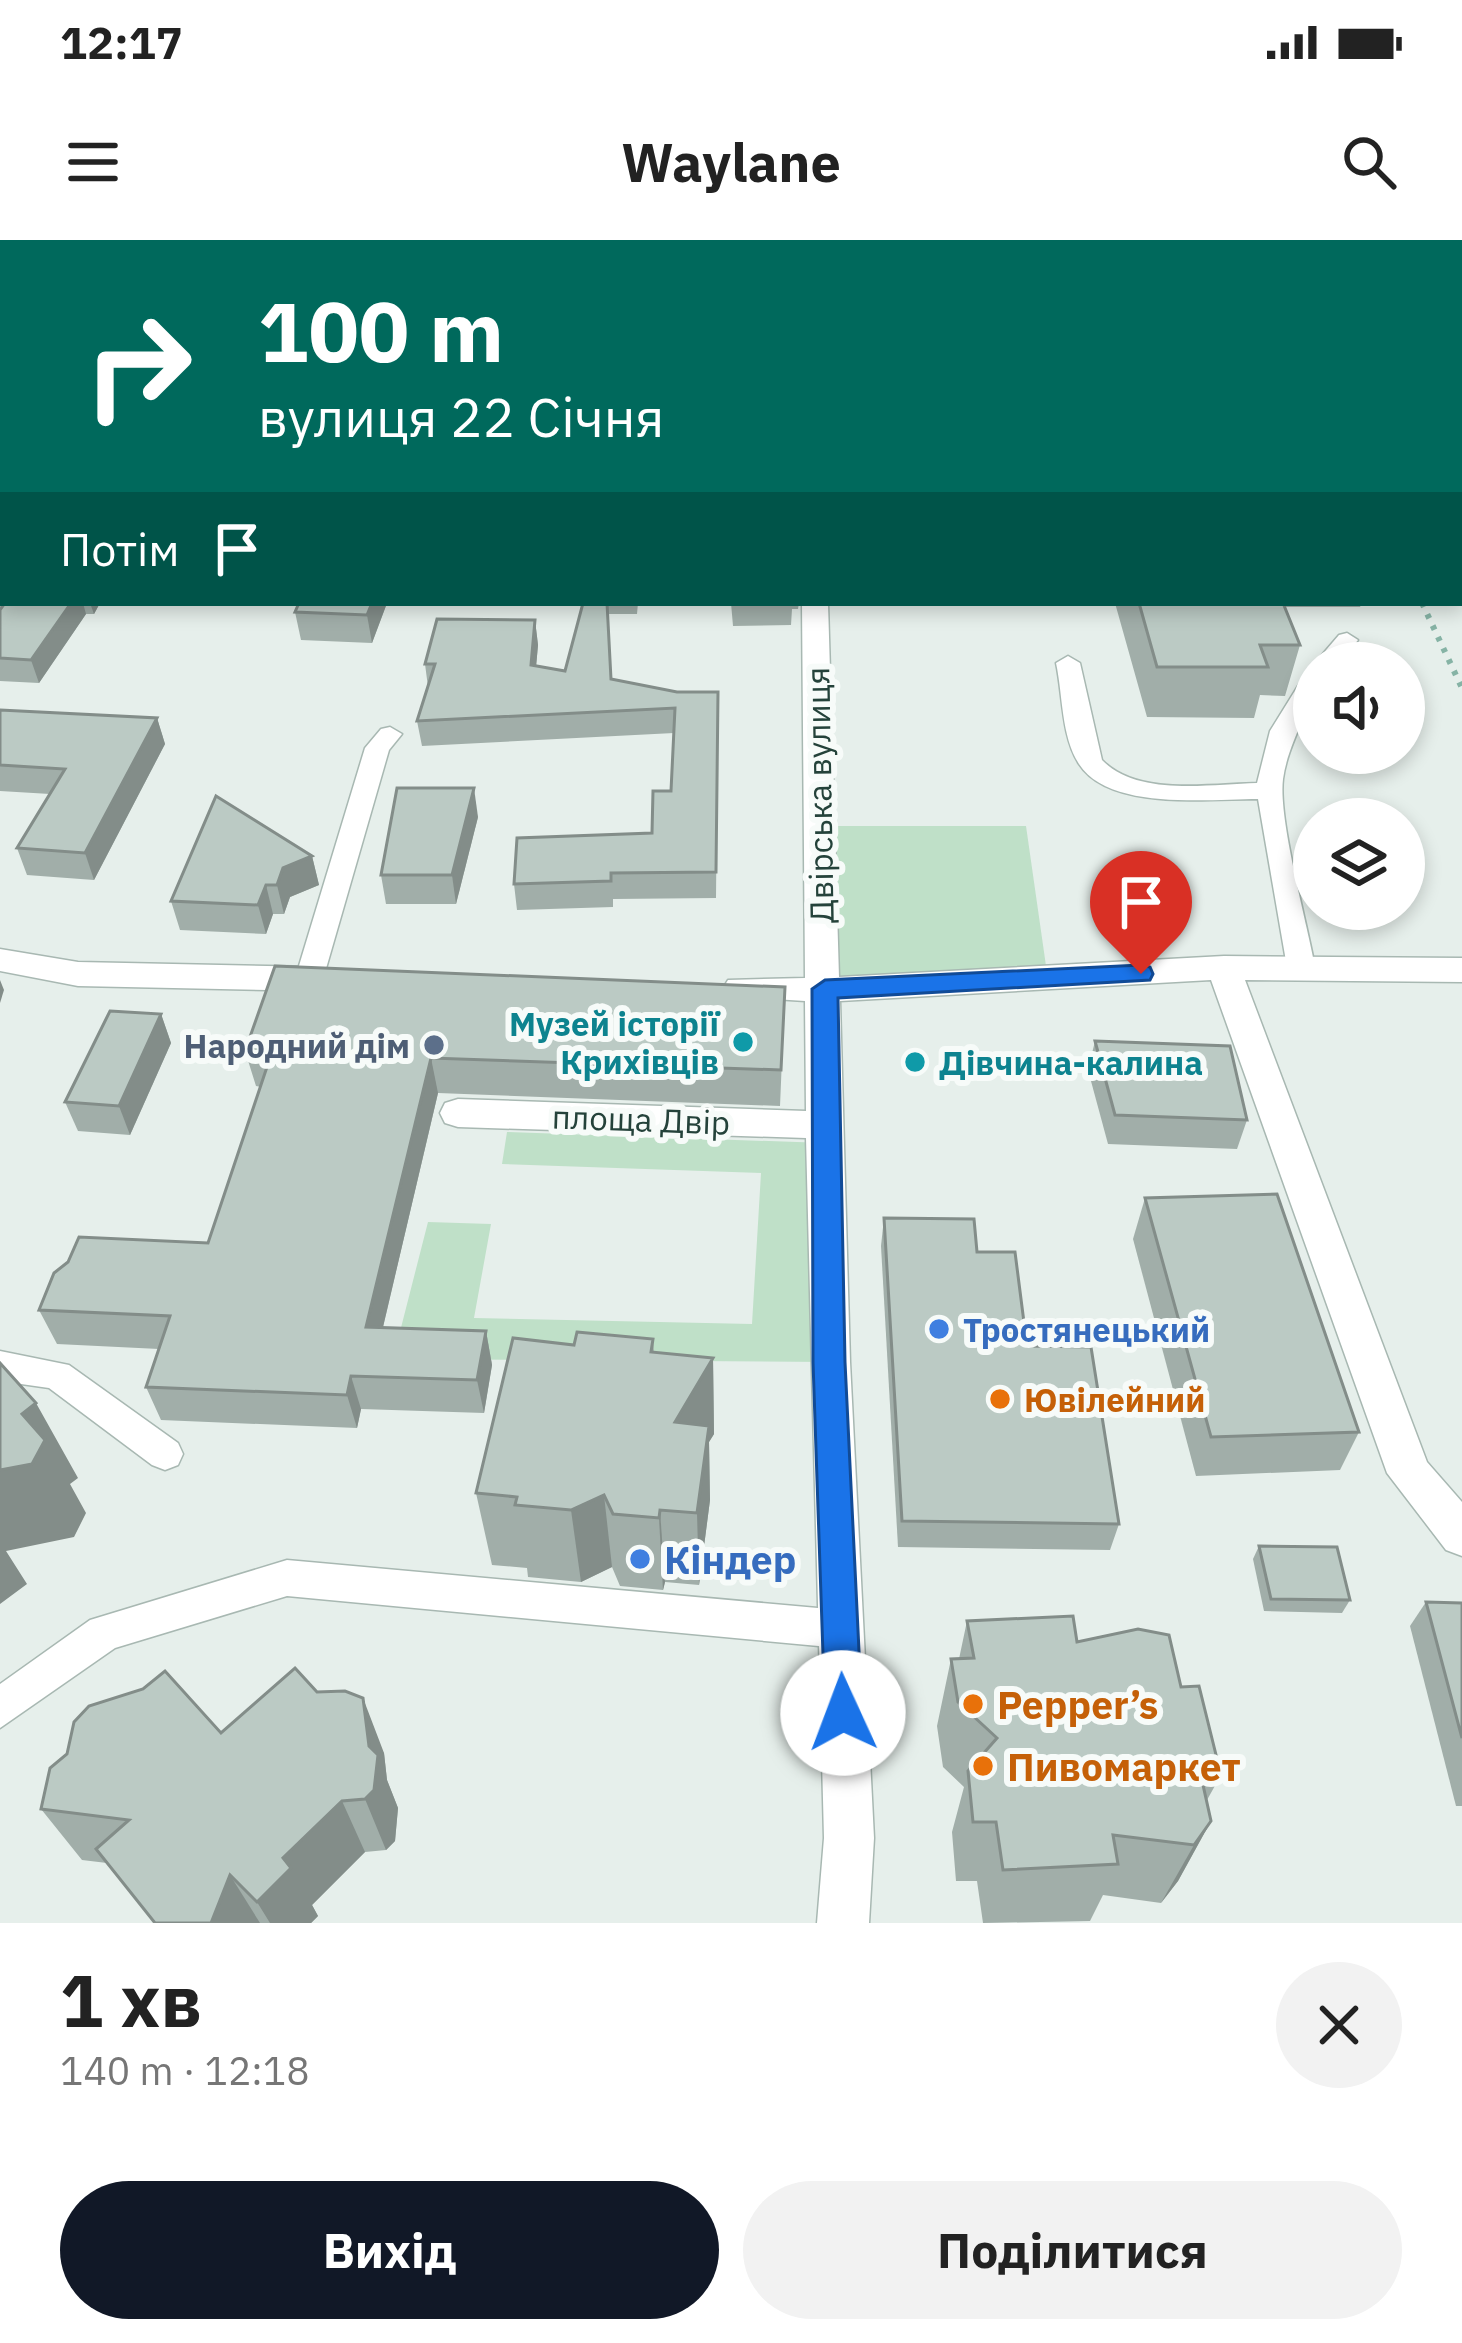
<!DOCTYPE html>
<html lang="uk">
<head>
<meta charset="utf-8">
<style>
  body { margin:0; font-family:"IBM Plex Sans",sans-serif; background:#f2f2f2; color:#222; height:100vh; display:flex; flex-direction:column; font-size:45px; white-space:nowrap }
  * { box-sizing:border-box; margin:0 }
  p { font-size:39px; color:#767676 }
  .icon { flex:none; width:66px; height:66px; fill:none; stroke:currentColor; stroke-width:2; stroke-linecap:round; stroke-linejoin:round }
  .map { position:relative; height:1683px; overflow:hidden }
  .details { display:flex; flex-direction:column; background:#fff; flex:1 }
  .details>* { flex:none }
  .guide { position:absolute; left:0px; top:0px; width:1464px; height:366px; box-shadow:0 6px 18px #0003; background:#00695c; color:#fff; overflow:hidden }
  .fabs { position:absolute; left:1293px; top:402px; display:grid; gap:24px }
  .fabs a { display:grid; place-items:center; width:132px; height:132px; border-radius:50%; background:#fff; box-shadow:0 6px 18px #0003; font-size:60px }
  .pin { position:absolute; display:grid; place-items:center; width:102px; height:102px; color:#fff; margin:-123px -51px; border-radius:50% 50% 50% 0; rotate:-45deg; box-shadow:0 0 12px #0007 }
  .pin .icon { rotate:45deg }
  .me { position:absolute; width:132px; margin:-66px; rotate:358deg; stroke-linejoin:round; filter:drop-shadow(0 0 9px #0008) }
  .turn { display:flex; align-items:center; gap:42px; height:252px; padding:0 60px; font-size:54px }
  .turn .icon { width:156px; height:156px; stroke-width:2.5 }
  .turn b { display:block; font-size:84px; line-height:102px }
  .then { display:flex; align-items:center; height:114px; padding:0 60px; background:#0003; gap:24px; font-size:45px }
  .round { display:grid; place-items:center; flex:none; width:126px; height:126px; border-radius:63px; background:#f2f2f2 }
  .headline { display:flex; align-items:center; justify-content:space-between; height:204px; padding:0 60px }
  h1 { font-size:72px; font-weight:700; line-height:90px }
  .action { display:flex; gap:24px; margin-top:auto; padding:24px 60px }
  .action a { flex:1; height:138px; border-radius:72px; background:#111827; color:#fff; font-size:48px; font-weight:700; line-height:138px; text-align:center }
  .action a+a { background:#f2f2f2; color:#222 }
  .status { display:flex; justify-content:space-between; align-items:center; height:84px; padding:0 60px; background:#fff; direction:ltr }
  .status svg { height:33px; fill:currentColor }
  header { display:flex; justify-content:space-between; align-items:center; height:156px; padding:0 60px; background:#fff; font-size:54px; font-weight:700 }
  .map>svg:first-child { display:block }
</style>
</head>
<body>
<div class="status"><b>12:17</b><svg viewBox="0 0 49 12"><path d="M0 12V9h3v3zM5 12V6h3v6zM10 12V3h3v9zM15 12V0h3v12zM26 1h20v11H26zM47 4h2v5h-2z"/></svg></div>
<header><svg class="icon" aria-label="menu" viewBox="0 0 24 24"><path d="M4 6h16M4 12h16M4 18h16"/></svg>Waylane<svg class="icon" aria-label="search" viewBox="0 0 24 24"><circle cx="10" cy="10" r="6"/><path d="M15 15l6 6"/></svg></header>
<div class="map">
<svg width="1462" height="1683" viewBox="0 0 1462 1683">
  <rect width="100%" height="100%" fill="#e6efeb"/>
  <g fill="#bfe0c8">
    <path d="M828,586H1026L1047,733L834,742Z"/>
    <path d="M507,892L825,903L829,1122L393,1119L428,982L491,984L474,1078L752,1084L761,933L502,924Z"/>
  </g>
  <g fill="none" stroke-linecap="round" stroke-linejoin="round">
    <g stroke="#a8b8b2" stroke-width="3">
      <g id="lane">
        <rect x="1160" y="0" width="16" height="3"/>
        <path d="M1347,393L1358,400L1339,423H1315L1339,395Z"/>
        <path d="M1068,416L1080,423L1102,520C1138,557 1210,544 1257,543L1270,491L1306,433L1314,431C1314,468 1288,501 1283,539C1278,579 1307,682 1315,727L1311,734L1301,737L1287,727L1258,559C1209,559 1109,571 1079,524C1061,496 1063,455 1056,423Z"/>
        <path d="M390,487L402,494L389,510L323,739L309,749L299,746L295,739L365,508L381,489Z"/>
        <path d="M0,1111L69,1125L178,1203L183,1214L178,1225L165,1230L152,1225L49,1148L0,1141Z"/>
        <path d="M287,1320L840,1370L854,1376L860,1389L854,1402L840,1408L287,1356L115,1408L0,1488V1444L90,1380Z"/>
      </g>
    </g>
    <g stroke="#a8b8b2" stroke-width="3">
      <g id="street">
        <path d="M802,363H828L839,737L1224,716L1462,718V742L1245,740L1427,1222L1462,1262V1316L1446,1310L1387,1233L1211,740L840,761L850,1122L874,1598L869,1683H817L824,1598L806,898L458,887L445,883L440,873L445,863L458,859L806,871L805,761L728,756L723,748L728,740L805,738Z"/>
        <path d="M0,709L78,722L319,727L331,731L336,739L331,747L319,751L78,746L0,731Z"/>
      </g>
    </g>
    <g stroke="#c2cac8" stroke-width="3">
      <g id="primary">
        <path d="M0,29L3,30V42L0,41Z"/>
        <rect x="1461" y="98" width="1" height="12"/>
      </g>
    </g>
    <path stroke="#86b3a5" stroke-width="6" stroke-dasharray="4.5 8" stroke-linecap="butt" d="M1422,363L1462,448"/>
    <use href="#lane" fill="#fff" fill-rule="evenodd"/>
    <use href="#street" fill="#fff" fill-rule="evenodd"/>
    <use href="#primary" fill="#6aa596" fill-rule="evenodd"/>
  </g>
  <g fill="#a1aea9">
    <path d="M4,0H60L55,3H19Z"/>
    <path d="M61,0H458L454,3H76Z"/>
    <path d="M511,0H545L540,3Z"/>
    <path d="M597,0H796L795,3H612Z"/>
    <path d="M1121,0H1157L1156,3H1122Z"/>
    <path d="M1178,0H1462V65L1461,3H1179Z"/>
    <path d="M0,278L3,363H100L94,374H86L39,443L0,441Z"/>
    <path d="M299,363H387L372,403L301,400L295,372Z"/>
    <path d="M583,363H638L637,374H607L611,439L677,452H718L716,658L613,659V667L517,670L514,644L652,593L671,551L674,493L422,506L417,481L428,447L425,424L535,380L538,405L536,426L565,431Z"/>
    <path d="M731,363H799L798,369H792L791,385L733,386Z"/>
    <path d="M1115,363H1362L1360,367H1284L1300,405L1285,456L1260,455L1254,478L1147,477Z"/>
    <path d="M0,470L157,478L165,504L94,640L27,635L17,608L50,554L0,551Z"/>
    <path d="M478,577L456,664H386L381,635Z"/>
    <path d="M312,616L319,645L290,657L284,674H273L266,694L180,690L171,661Z"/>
    <path d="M785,747L780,866L438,853L383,1087L486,1091L492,1125L484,1173L361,1169L357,1188L161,1180L146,1147L159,1109L57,1104L39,1070L208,1003L261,847L256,846L245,811Z"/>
    <path d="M161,774L171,803L130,895L78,891L65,862Z"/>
    <path d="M1095,801L1247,880L1237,909L1108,904L1088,830Z"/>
    <path d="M1145,958L1359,1192L1340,1230L1196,1236L1133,999Z"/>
    <path d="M884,978L977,1012L1119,1284L1110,1310L898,1307L881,1006Z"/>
    <path d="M653,1099L654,1112L713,1118L714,1194L709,1202L710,1260L699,1345L665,1342L663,1350L620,1346L612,1327L581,1342L528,1337L527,1328L492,1325L476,1253L574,1105Z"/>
    <path d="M1259,1306L1350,1360L1342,1373L1264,1371L1253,1319Z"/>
    <path d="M1426,1362L1462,1363V1566H1456L1410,1386Z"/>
    <path d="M967,1381L1077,1402L1181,1447L1221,1535L1207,1560L1211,1581L1178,1641L1161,1663L1103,1655L1090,1681L983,1683L977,1641H956L952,1592L964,1547L943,1527L937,1486L951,1419H959Z"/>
    <path d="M317,1452L384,1513L387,1540L398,1568L395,1601L386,1610L365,1612L312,1665L318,1676L311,1683H154L107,1623L82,1620L41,1569Z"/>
  </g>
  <g fill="#838d89">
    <path d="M432,0H458L454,3H428Z"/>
    <path d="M3,123V153L0,157V127Z"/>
    <path d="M71,363H83L86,374L39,443L31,420Z"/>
    <path d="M90,363H100L94,374Z"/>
    <path d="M372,363H387L372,403L367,375Z"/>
    <path d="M535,380L538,405L534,450L531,425Z"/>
    <path d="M157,478L165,504L94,640L85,613Z"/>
    <path d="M474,548L478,577L456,664L452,635Z"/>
    <path d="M312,616L319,645L290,657L284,674L277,645L283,628Z"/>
    <path d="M266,645L273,674L266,694L258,665Z"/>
    <path d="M0,740L4,750L0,763Z"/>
    <path d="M161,774L171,803L130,895L119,866Z"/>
    <path d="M431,818L438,853L375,1121L366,1087Z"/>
    <path d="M486,1091L492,1125L484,1173L477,1140Z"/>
    <path d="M713,1118L714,1194L709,1202L710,1260L699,1345L697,1273L675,1182Z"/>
    <path d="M351,1136L361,1169L357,1188L347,1155Z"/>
    <path d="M36,1163L78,1238L70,1244L86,1273L74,1297L6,1311L27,1344L0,1364V1230L22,1174Z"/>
    <path d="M604,1255L612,1327L581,1342L571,1270Z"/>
    <path d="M660,1270L665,1342L663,1350L659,1278Z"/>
    <path d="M363,1458L384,1513L387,1540L398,1568L395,1601L386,1610L365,1559L369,1506Z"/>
    <path d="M342,1561L365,1612L312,1665L318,1676L311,1683H270L257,1662L283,1618Z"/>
    <path d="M1211,1581L1178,1641L1161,1663L1194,1605Z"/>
    <path d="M230,1635L260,1683H211Z"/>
  </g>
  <g fill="#bbcac4" stroke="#838d89" stroke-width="3">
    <path d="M142,0H304L299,3H157Z"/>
    <path d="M354,0H432L428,3H369Z"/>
    <path d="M665,0H795V3H662Z"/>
    <path d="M808,0H857L855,3H809Z"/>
    <path d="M1204,0H1266L1267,3H1205Z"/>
    <path d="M1396,0H1462V44L1461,3H1394Z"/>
    <path d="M0,65H3V123L0,127Z"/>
    <path d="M0,278H3V363H71L31,420L0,418V370L5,363H0Z"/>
    <path d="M299,363H372L367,375L295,372Z"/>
    <path d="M583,363H607L611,439L677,452H718L716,632L611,633V641L514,644L517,598L652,593L653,551H671L675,468L417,481L435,424H425L437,379L535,380L531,425L565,431Z"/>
    <path d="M1139,363H1283L1300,405H1260L1268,427H1157Z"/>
    <path d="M0,470L157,478L85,613L17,608L65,529L0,525Z"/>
    <path d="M397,548H474L452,635H381Z"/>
    <path d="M216,556L312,616L283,628L277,645H266L258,665L171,661Z"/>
    <path d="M275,726L785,747L781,830L431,818L366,1087L486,1091L477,1140L351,1136L347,1155L146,1147L170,1076L39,1070L54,1033L68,1022L79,997L208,1003L272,812L245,811Z"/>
    <path d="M110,771L161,774L119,866L65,862Z"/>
    <path d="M1095,801L1230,806L1247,880L1115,875Z"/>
    <path d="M1277,954L1359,1192L1211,1197L1145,958Z"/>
    <path d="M884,978L974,979L977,1012H1015L1027,1106L1091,1107L1119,1284L902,1281Z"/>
    <path d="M577,1092L653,1099L651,1112L713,1118L675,1182L709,1186L697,1273L660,1270L659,1278L613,1274L604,1255L571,1270L515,1265L517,1257L476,1253L513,1098L574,1105Z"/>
    <path d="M0,1123L36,1163L22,1174L45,1200L32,1224L0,1230Z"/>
    <path d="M1259,1306L1337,1307L1350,1360L1271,1359Z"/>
    <path d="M1426,1362L1462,1363V1498Z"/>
    <path d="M1073,1376L1077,1402L1138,1389L1169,1395L1181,1447L1199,1446L1221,1535L1201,1536L1211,1581L1194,1605L1113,1595L1118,1624L1003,1630L996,1582H973L968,1531L997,1498L958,1462L951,1419L974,1418L967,1381Z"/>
    <path d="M295,1428L317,1452L345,1451L363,1458L369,1506L378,1515L374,1550L365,1559L342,1561L283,1618L291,1628L257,1662L230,1635L211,1683H155L96,1609L129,1580L41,1569L50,1528L67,1514L74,1482L89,1466L143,1449L165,1431L221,1493Z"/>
  </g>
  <path fill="#1a73e8" stroke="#114b97" stroke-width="3" d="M1141,725L1150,727L1153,734L1150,740L838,758L845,1122L862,1473L856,1485L843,1491L830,1485L825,1473L813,1122L812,749L825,740Z"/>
  <g fill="#0f9aa8" stroke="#f7fbf9" stroke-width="4.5">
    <circle cx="743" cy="802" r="12"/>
    <circle cx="915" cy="822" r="12"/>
  </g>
  <circle fill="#5c6f8a" stroke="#f7fbf9" stroke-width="4.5" cx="434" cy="805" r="12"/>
  <g fill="#3f7fe0" stroke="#f7fbf9" stroke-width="4.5">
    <circle cx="939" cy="1089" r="12"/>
    <circle cx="640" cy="1319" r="12"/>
  </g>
  <g fill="#e8710a" stroke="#f7fbf9" stroke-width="4.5">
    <circle cx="1000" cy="1159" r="12"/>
    <circle cx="973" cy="1464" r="12"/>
    <circle cx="983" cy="1526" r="12"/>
  </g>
  <g text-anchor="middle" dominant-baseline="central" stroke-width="12" stroke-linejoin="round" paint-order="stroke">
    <g font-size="33" fill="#24423a" stroke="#f7fbf9">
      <text transform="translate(819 555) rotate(-91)">Двірська вулиця</text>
      <text transform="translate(641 879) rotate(2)">площа Двір</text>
    </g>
    <g font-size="33" font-weight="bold" fill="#0d838f" stroke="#f7fbf9" text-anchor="end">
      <text x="719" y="783">Музей історії<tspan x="719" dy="38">Крихівців</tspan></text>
      <text x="939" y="822" text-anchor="start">Дівчина-калина</text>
    </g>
    <g font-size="33" font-weight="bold" fill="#4e5e75" stroke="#f7fbf9" text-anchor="end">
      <text x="410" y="805">Народний дім</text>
    </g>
    <g font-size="33" font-weight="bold" fill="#366cbe" stroke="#f7fbf9" text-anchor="start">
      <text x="963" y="1089">Тростянецький</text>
    </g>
    <g font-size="33" font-weight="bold" fill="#c56008" stroke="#f7fbf9" text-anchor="start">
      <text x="1024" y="1159">Ювілейний</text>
    </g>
    <g font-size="39" font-weight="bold" fill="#366cbe" stroke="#f7fbf9" text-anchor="start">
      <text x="664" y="1319">Кіндер</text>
    </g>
    <g font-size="39" font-weight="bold" fill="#c56008" stroke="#f7fbf9" text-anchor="start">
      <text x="997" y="1464">Pepper’s</text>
      <text x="1007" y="1526">Пивомаркет</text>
    </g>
  </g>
</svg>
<div class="fabs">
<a><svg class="icon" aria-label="sound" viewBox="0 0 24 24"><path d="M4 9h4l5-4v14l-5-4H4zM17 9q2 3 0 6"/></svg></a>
<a><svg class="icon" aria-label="layers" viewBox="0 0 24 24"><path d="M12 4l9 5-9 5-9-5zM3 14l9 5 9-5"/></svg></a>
</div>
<div class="pin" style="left:1141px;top:734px;background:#d93025"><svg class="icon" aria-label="arrive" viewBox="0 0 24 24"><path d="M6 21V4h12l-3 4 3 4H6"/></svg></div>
<svg class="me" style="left:843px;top:1473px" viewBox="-20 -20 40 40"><circle r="19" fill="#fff"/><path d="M0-13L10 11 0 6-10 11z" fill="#1a73e8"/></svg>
<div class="guide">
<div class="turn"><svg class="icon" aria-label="right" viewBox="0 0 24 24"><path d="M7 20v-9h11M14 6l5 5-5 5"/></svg><div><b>100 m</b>вулиця 22 Січня</div></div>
<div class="then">Потім<svg class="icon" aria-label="arrive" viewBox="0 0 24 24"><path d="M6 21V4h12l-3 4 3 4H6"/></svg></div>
</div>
</div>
<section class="details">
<div class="headline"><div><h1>1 хв</h1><p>140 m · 12:18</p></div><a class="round"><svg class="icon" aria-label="close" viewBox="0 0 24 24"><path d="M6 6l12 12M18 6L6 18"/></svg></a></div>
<div class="action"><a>Вихід</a><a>Поділитися</a></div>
</section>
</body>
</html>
